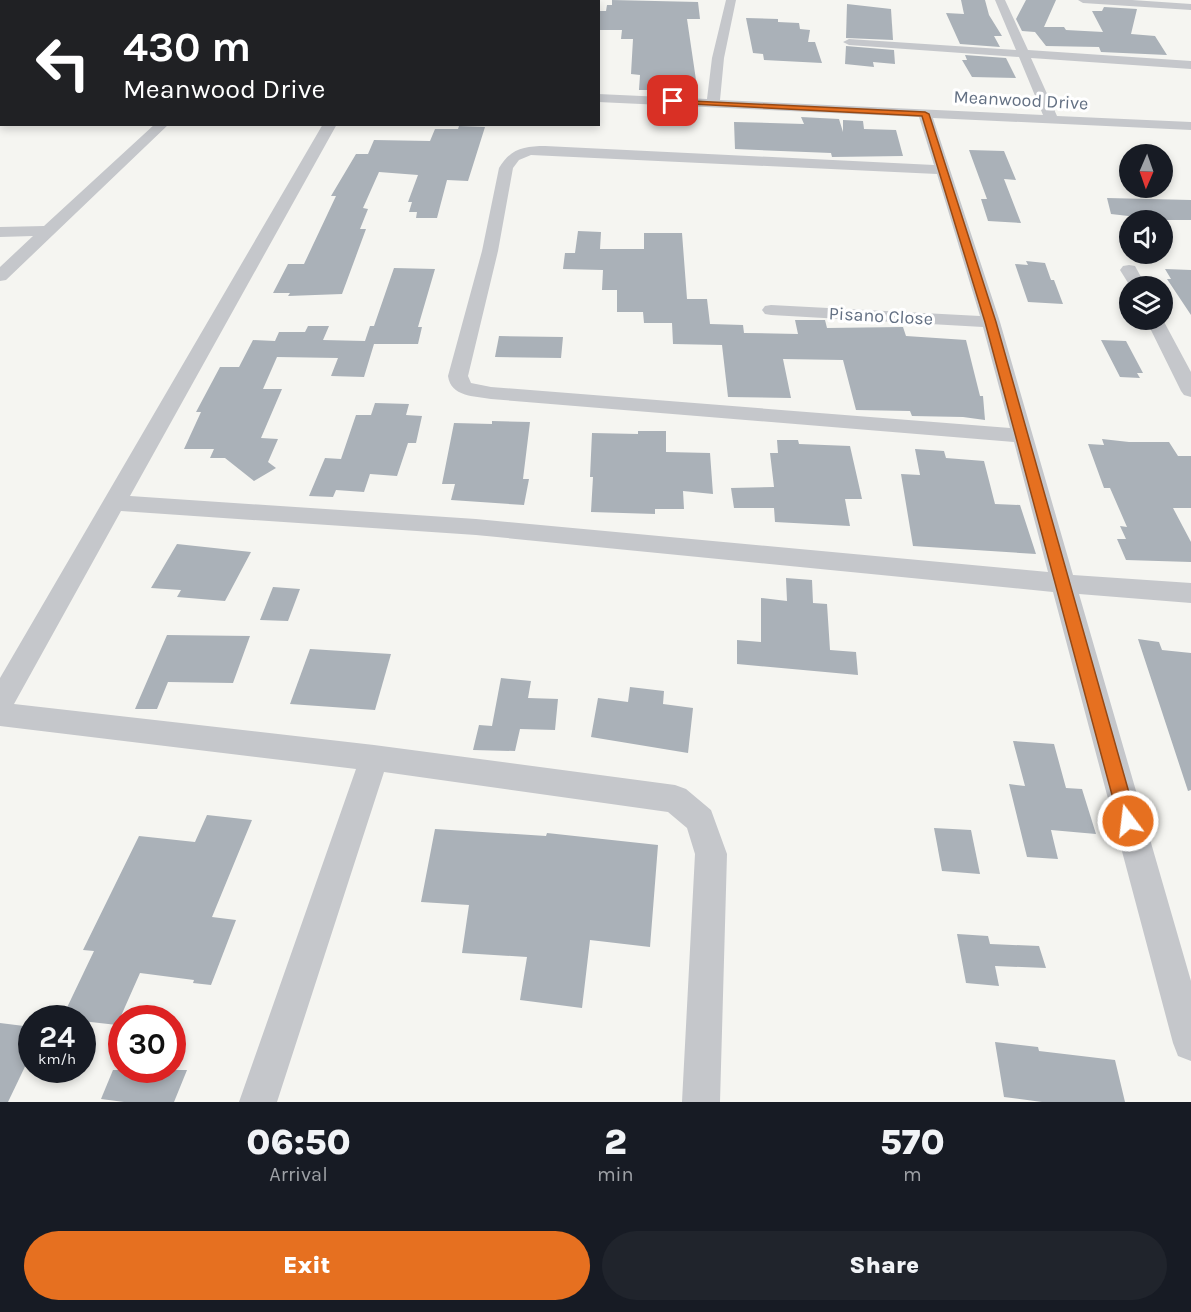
<!DOCTYPE html>
<html lang="en">
<head>
<meta charset="utf-8">
<style>
  body { margin:0; font-family:Karla,sans-serif; background:#20242c; color:#f1f3f6; height:100vh; display:flex; flex-direction:column; font-size:22px; white-space:nowrap }
  * { box-sizing:border-box; margin:0 }
  p { font-size:20px; color:#9ea1a6 }
  .icon { flex:none; width:33px; height:33px; fill:none; stroke:currentColor; stroke-width:2; stroke-linecap:round; stroke-linejoin:round }
  .map { position:relative; height:1102px; overflow:hidden }
  .drawer { display:flex; flex-direction:column; background:#171b24; flex:1 }
  .drawer>* { flex:none }
  .guide { position:absolute; left:0px; top:0px; width:600px; height:126px; box-shadow:0 3px 9px #0003; background:#202124; color:#fff; overflow:hidden }
  .needle { width:39px; rotate:182deg }
  .controls { position:absolute; left:1119px; top:144px; display:grid; gap:12px }
  .controls a { display:grid; place-items:center; width:54px; height:54px; border-radius:50%; background:#171b24; box-shadow:0 3px 9px #0003; font-size:30px }
  .speed { position:absolute; left:18px; top:1005px; display:flex; gap:12px; font-size:30px; font-weight:700; text-align:center }
  .speed>* { display:grid; place-content:center; width:78px; height:78px; border-radius:50%; background:#171b24; box-shadow:0 3px 9px #0003; line-height:1 }
  .speed small { font-size:15px; font-weight:400 }
  .speed .limit { border:9px solid #d22; background:#fff; color:#111 }
  .pin { position:absolute; display:grid; place-items:center; width:51px; height:51px; color:#fff; margin:-26px; border-radius:12px; box-shadow:0 3px 9px #0006 }
  .me { position:absolute; width:66px; margin:-33px; rotate:345deg; stroke-linejoin:round; filter:drop-shadow(0 0 4px #0008) }
  .turn { display:flex; align-items:center; gap:21px; height:126px; padding:0 24px; font-size:27px }
  .turn .icon { width:78px; height:78px; stroke-width:2.5 }
  .turn b { display:block; font-size:42px; line-height:51px }
  .eta { display:flex; justify-content:space-evenly; align-items:center; height:102px; text-align:center }
  .eta b { font-size:36px; font-weight:800; line-height:42px }
  .cta { display:flex; gap:12px; margin-top:auto; padding:12px 24px }
  .cta a { flex:1; height:69px; border-radius:36px; background:#e67020; color:#fff; font-size:24px; font-weight:800; line-height:69px; text-align:center }
  .cta a+a { background:#20242c; color:#f1f3f6 }
  .map>svg:first-child { display:block }
</style>
</head>
<body>
<div class="map">
<svg width="1191" height="1102" viewBox="0 0 1191 1102">
  <rect width="100%" height="100%" fill="#f5f5f1"/>
  <g fill="#aab1b8">
    <path d="M612,0L698,2L700,19H687L696,80H690V86L659,85V90H639L640,75L631,74L633,39H621L622,30H598V11H606L607,5H612Z"/>
    <path d="M961,0H985L989,15L1002,36H994L1000,47L960,44L946,13L964,14Z"/>
    <path d="M1026,0H1056L1044,27H1064L1066,30L1103,32L1092,11H1102L1104,7L1137,9L1131,34L1155,36L1167,55L1101,52L1099,47L1046,46L1035,32L1022,31L1016,19Z"/>
    <path d="M847,4L891,9L893,40L846,38Z"/>
    <path d="M746,18L778,19V22L799,23L800,29L810,30L808,42H815L822,63L764,60L763,54L753,53Z"/>
    <path d="M846,46L894,50L895,64L873,62L874,67L845,64Z"/>
    <path d="M965,55L1006,58L1016,78L972,77L962,60H967Z"/>
    <path d="M801,117L839,119L843,132V120L863,121L864,129L896,130L903,156L832,157L831,153L735,149L734,122L804,124Z"/>
    <path d="M459,126L485,127L468,181L447,180L437,218H416L417,212H409L412,202H408L418,175L379,172L363,208L368,209L360,229H366L342,294L288,296L290,293H273L288,264H304L336,196H331L356,154H368L374,140L430,141L435,129H458Z"/>
    <path d="M969,150L1004,151L1016,180L1004,179L1021,223L988,221L981,199H987Z"/>
    <path d="M1107,198L1191,200V220H1139L1137,217L1111,214Z"/>
    <path d="M578,231L601,232L600,249H644V233H682L687,299H707L710,324L743,325L744,333L798,334L795,320H825L827,328L903,327L906,336L966,340L980,396H983L985,420L963,417L912,416L910,411L856,410L843,360L783,359L791,398L728,397L722,345L673,344L672,323H644L643,312H617V290H602L603,270L563,269L565,253H575Z"/>
    <path d="M1026,261L1045,263L1051,280H1054L1063,304L1028,302L1015,264L1028,265Z"/>
    <path d="M394,268L435,269L418,327H422L418,344H374L364,377L331,376L338,358L277,357L263,389H282L261,438L278,439L268,462L276,468L254,481L225,458H210L214,449H184L201,412H196L220,367H239L253,340L275,341L279,332H305L308,326H329L323,340L365,341L370,326H374Z"/>
    <path d="M1165,269L1191,270V315L1167,279H1171Z"/>
    <path d="M499,336L563,337L561,358L495,357Z"/>
    <path d="M1101,340L1126,341L1143,373H1137L1140,378L1120,377Z"/>
    <path d="M375,403L409,404L406,415L422,416L416,443H408L397,476L370,474L364,492L336,490L333,497L309,496L325,458L341,459L356,415H371Z"/>
    <path d="M492,421L530,422L523,479H529L524,505L451,500L455,484H442L454,423L492,424Z"/>
    <path d="M638,431H666V452L710,453L713,494L683,491L684,509H655V514L591,512L593,477H590L592,433L638,434Z"/>
    <path d="M1102,439L1129,442H1169L1178,456H1191V508H1173L1191,542V562L1126,560L1117,539H1126L1120,526L1127,527L1110,488H1104L1088,444L1104,445Z"/>
    <path d="M777,440H798L799,444L850,446L862,499H845L850,526L775,522L774,508H734L731,488L774,487L770,453H778Z"/>
    <path d="M915,449L944,451L946,458L984,461L995,504L1020,505L1036,554L913,546L901,474L920,475Z"/>
    <path d="M177,544L251,552L225,601L177,597L181,590L151,588Z"/>
    <path d="M786,578L812,580L813,603L827,604L830,650L856,652L858,675L737,664V640L761,642V598L787,601Z"/>
    <path d="M273,587L300,589L288,621L260,620Z"/>
    <path d="M167,635L250,636L233,683L168,682L157,709H135Z"/>
    <path d="M1138,639L1159,642L1162,650L1191,653V790L1188,791Z"/>
    <path d="M310,649L391,654L375,710L290,704Z"/>
    <path d="M501,678L531,681L528,698L558,699L555,730L520,729L515,751L473,750L479,725L492,726Z"/>
    <path d="M630,687L664,691L663,704L693,708L688,753L591,737L598,698L628,702Z"/>
    <path d="M1013,741L1054,744L1066,788L1082,789L1096,834L1051,830L1058,859L1027,857L1009,784L1025,786Z"/>
    <path d="M207,815L252,820L212,917L236,920L211,985L193,983L194,980L140,973L117,1025L82,1021V1018H62L94,951L83,950L139,836L195,842Z"/>
    <path d="M934,828L971,830L980,874L942,871Z"/>
    <path d="M435,829L546,836L547,833L658,845L650,947L590,940L582,1008L520,1000L527,957L462,953L469,905L421,902Z"/>
    <path d="M957,934L988,936L990,944L1039,946L1046,968L995,966L999,986L966,983Z"/>
    <path d="M0,1023L32,1027V1052L8,1102H0Z"/>
    <path d="M995,1042L1038,1047L1039,1051L1115,1060L1125,1102H1042L1004,1097Z"/>
    <path d="M113,1070H187L174,1102H124L101,1099Z"/>
  </g>
  <g fill="none" stroke-linecap="round" stroke-linejoin="round">
    <g fill="#c5c7cb" fill-rule="evenodd">
      <path d="M139,0H155L138,2Z"/>
      <path d="M235,0H247L248,2H236Z"/>
      <path d="M289,0H300L288,2Z"/>
      <path d="M390,0H400L389,2Z"/>
      <rect x="568" y="0" width="10" height="2"/>
      <path d="M726,0H736L724,58L720,100L1043,115L1019,57L849,45L843,42L849,39L1016,50L995,0H1005L1028,50L1191,61V69L1031,58L1057,116L1191,122V130L933,118L1000,322L1073,575L1191,583V603L1079,594L1191,981V1061L1178,1056L1173,1043L1053,592L476,535L121,511L14,704L374,745L675,785L686,789L711,810L727,854L720,1102H682L695,854L687,828L668,812L384,772L277,1102H239L356,769L0,726V678L323,124H337L130,496L476,519L1048,572L1014,442L491,399C474,396 451,397 448,376L482,251L499,168C510,149 524,146 545,146L934,165L919,117L598,102V94L707,99L712,58ZM531,155L937,174L980,316L771,305L765,306L762,310L765,314L771,315L983,327L1010,428L491,387L471,383L468,376L498,251L513,168L519,160Z"/>
      <path d="M1078,0H1132L1191,4V10L1083,3Z"/>
      <path d="M0,27H2L0,34Z"/>
      <path d="M0,52H2L0,60Z"/>
      <path d="M155,124H169L6,280L0,281V267L33,236L0,237V227L44,226Z"/>
      <path d="M1129,265L1135,266L1146,286H1130L1120,270L1123,266Z"/>
      <path d="M1162,318L1191,372V397L1184,395L1181,391L1146,320H1162Z"/>
    </g>
  </g>
  <path fill="#e67020" stroke="#964915" stroke-width="1.5" d="M671,100L925,112L929,114L996,322L1137,821L1134,827L1128,829L1122,827L1119,821L985,322L922,116L673,103Z"/>
  <g text-anchor="middle" dominant-baseline="central" stroke-width="6" stroke-linejoin="round" paint-order="stroke">
    <g font-size="18" fill="#637083" stroke="#fff">
      <text transform="translate(1021 100) rotate(3)">Meanwood Drive</text>
      <text transform="translate(881 316) rotate(3)">Pisano Close</text>
    </g>
  </g>
</svg>
<div class="controls">
<a><svg class="needle" viewBox="-14 -14 28 28"><path d="M0-13l5 13h-10z" fill="#e53935"/><path d="M0 13l5-13h-10z" fill="#9ea1a6"/></svg></a>
<a><svg class="icon" aria-label="sound" viewBox="0 0 24 24"><path d="M4 9h4l5-4v14l-5-4H4zM17 9q2 3 0 6"/></svg></a>
<a><svg class="icon" aria-label="layers" viewBox="0 0 24 24"><path d="M12 4l9 5-9 5-9-5zM3 14l9 5 9-5"/></svg></a>
</div>
<div class="speed"><div>24<small>km/h</small></div><div class="limit">30</div></div>
<div class="pin" style="left:673px;top:101px;background:#d93025"><svg class="icon" aria-label="arrive" viewBox="0 0 24 24"><path d="M6 21V4h12l-3 4 3 4H6"/></svg></div>
<svg class="me" style="left:1128px;top:821px" viewBox="-20 -20 40 40"><circle r="17" fill="#e67020" stroke="#fff" stroke-width="3"/><path d="M0-11L8 9 0 5-8 9z" fill="#fff"/></svg>
<div class="guide">
<div class="turn"><svg class="icon" aria-label="left" viewBox="0 0 24 24"><path d="M17 20v-9H6M10 6l-5 5 5 5"/></svg><div><b>430 m</b>Meanwood Drive</div></div>
</div>
</div>
<section class="drawer">
<div class="eta">
<div><b>06:50</b><p>Arrival</p></div>
<div><b>2</b><p>min</p></div>
<div><b>570</b><p>m</p></div>
</div>
<div class="cta"><a>Exit</a><a>Share</a></div>
</section>
</body>
</html>
